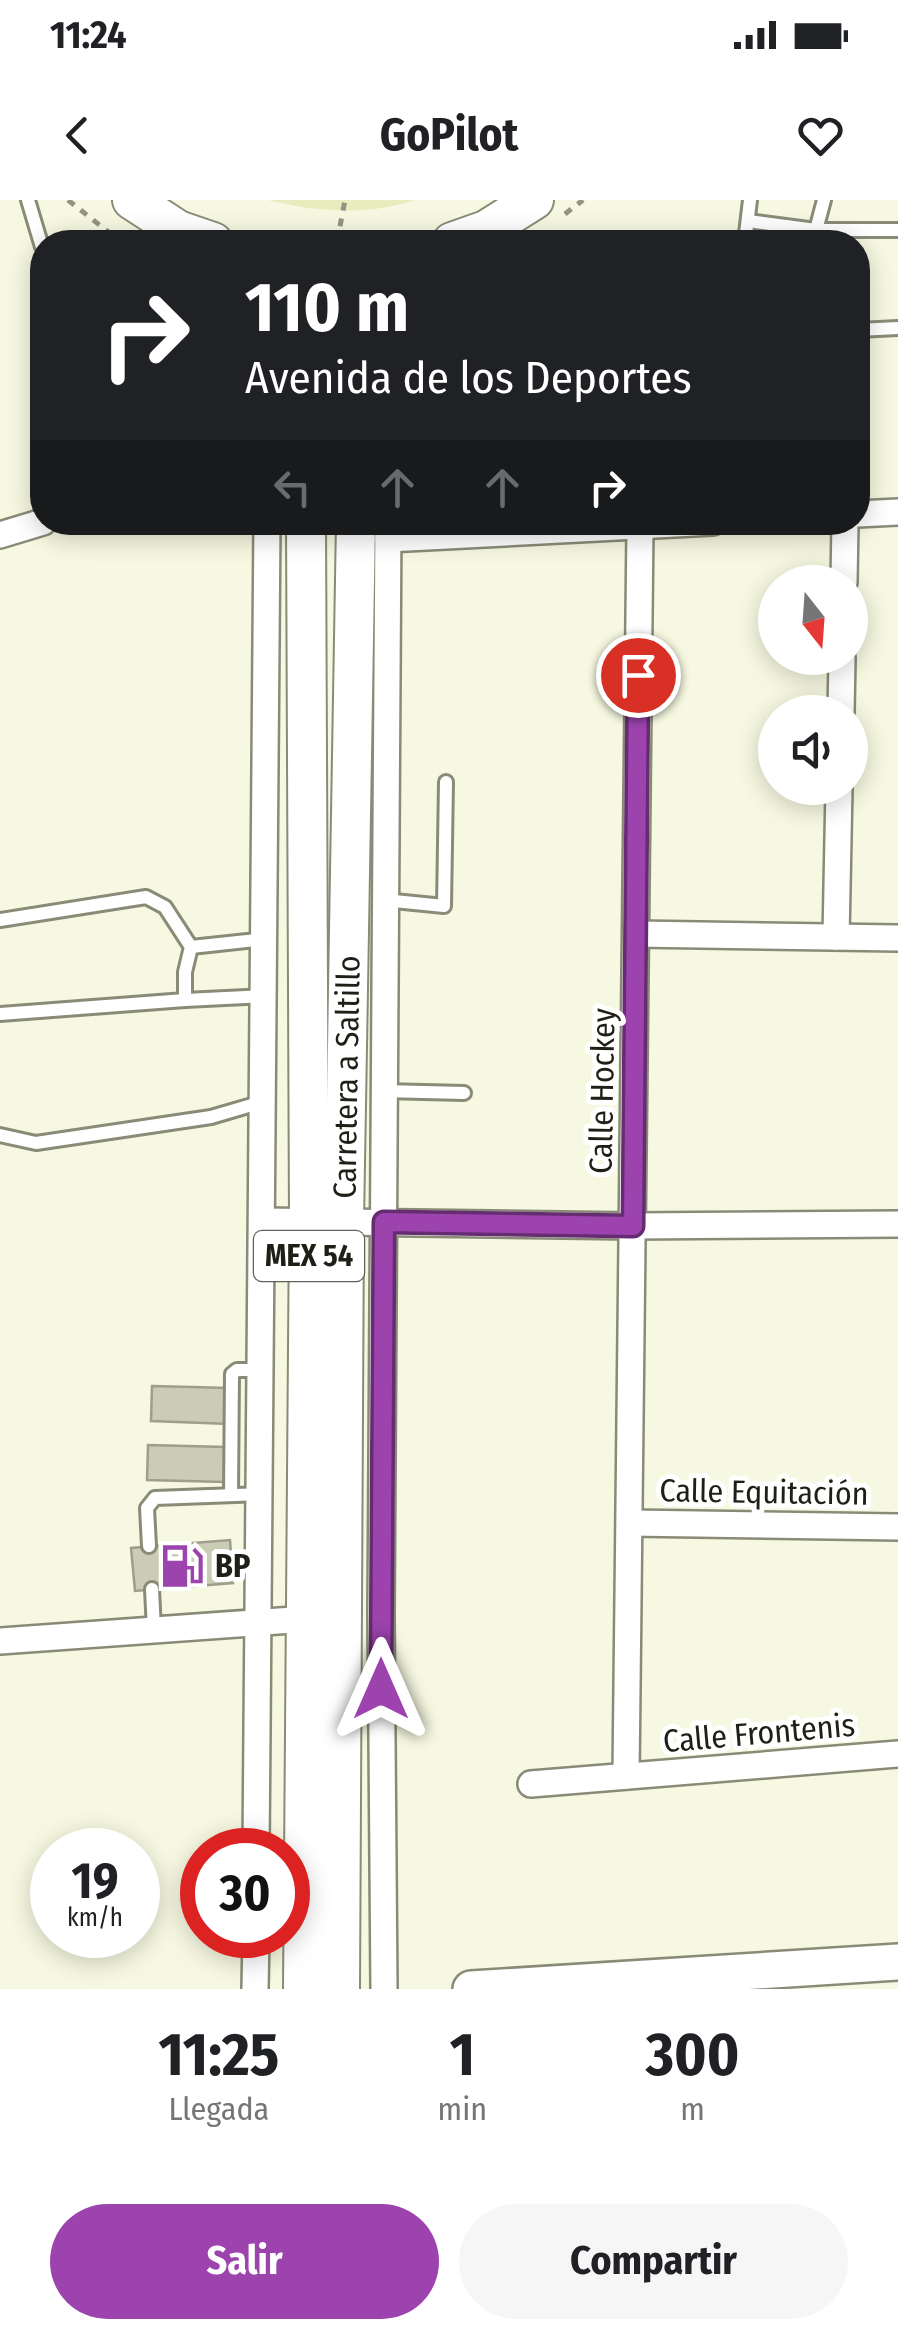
<!DOCTYPE html>
<html lang="es">
<head>
<meta charset="utf-8">
<style>
  body { margin:0; font-family:"Fira Sans Condensed",sans-serif; background:#f6f6f6; color:#202124; height:100vh; display:flex; flex-direction:column; font-size:38px; white-space:nowrap }
  * { box-sizing:border-box; margin:0 }
  p { font-size:32px; color:#757577 }
  .icon { flex:none; width:55px; height:55px; fill:none; stroke:currentColor; stroke-width:2; stroke-linecap:round; stroke-linejoin:round }
  .map { position:relative; height:1789px; overflow:hidden }
  .panel { display:flex; flex-direction:column; background:#fff; flex:1 }
  .panel>* { flex:none }
  .banner { position:absolute; left:30px; top:30px; width:840px; height:305px; border-radius:40px; box-shadow:0 5px 25px #0003; background:#202124; color:#fff; overflow:hidden }
  .needle { width:65px; rotate:163deg }
  .buttons { position:absolute; left:758px; top:365px; display:grid; gap:20px }
  .buttons a { display:grid; place-items:center; width:110px; height:110px; border-radius:50%; background:#fff; box-shadow:0 5px 25px #0003; font-size:50px }
  .speed { position:absolute; left:30px; top:1628px; display:flex; gap:20px; font-size:50px; font-weight:700; text-align:center }
  .speed>* { display:grid; place-content:center; width:130px; height:130px; border-radius:50%; background:#fff; box-shadow:0 5px 25px #0003; line-height:1 }
  .speed small { font-size:25px; font-weight:400 }
  .speed .limit { border:15px solid #d22; background:#fff; color:#111 }
  .pin { position:absolute; display:grid; place-items:center; width:85px; height:85px; color:#fff; margin:-42px; border:5px solid #fff; border-radius:50%; box-shadow:0 2px 10px #0007 }
  .me { position:absolute; width:110px; margin:-55px; rotate:0deg; stroke-linejoin:round; filter:drop-shadow(0 0 8px #0008) }
  .turn { display:flex; align-items:center; gap:35px; height:210px; padding:0 50px; font-size:45px }
  .turn .icon { width:130px; height:130px; stroke-width:2.5 }
  .turn b { display:block; font-size:70px; line-height:85px }
  .lanes { display:flex; align-items:center; height:95px; padding:0 50px; background:#0003; justify-content:center; gap:50px; direction:ltr }
  .lanes .off { opacity:.35 }
  .eta { display:flex; justify-content:space-evenly; align-items:center; height:170px; text-align:center }
  .eta b { font-size:60px; font-weight:700; line-height:70px }
  .button { display:flex; gap:20px; margin-top:auto; padding:20px 50px }
  .button a { flex:1; height:115px; border-radius:60px; background:#9c43ae; color:#fff; font-size:40px; font-weight:700; line-height:115px; text-align:center }
  .button a+a { background:#f6f6f6; color:#202124 }
  .status { display:flex; justify-content:space-between; align-items:center; height:70px; padding:0 50px; background:#fff; direction:ltr }
  .status svg { height:28px; fill:currentColor }
  header { display:flex; justify-content:space-between; align-items:center; height:130px; padding:0 50px; background:#fff; font-size:45px; font-weight:700 }
  .map>svg:first-child { display:block }
</style>
</head>
<body>
<div class="status"><b>11:24</b><svg viewBox="0 0 49 12"><path d="M0 12V9h3v3zM5 12V6h3v6zM10 12V3h3v9zM15 12V0h3v12zM26 1h20v11H26zM47 4h2v5h-2z"/></svg></div>
<header><svg class="icon" aria-label="back" viewBox="0 0 24 24"><path d="M15 5l-7 7 7 7"/></svg>GoPilot<svg class="icon" aria-label="heart" viewBox="0 0 24 24"><path d="M12 20l-8-8c-3-5 5-10 8-4 3-6 11-1 8 4z"/></svg></header>
<div class="map">
<svg width="898" height="1789" viewBox="0 0 898 1789">
  <rect width="100%" height="100%" fill="#f6f8e1"/>
  <path fill="#e9ecbe" d="M268,0H415C367,16 316,12 268,0Z"/>
  <g fill="#caccb6" stroke="#9d9f8a" stroke-width="2.5">
    <path d="M152,1186L230,1188L229,1224L151,1221Z"/>
    <path d="M148,1245L226,1247L224,1282L147,1280Z"/>
    <path d="M230,1340L233,1383L135,1391L131,1348Z"/>
  </g>
  <g fill="none" stroke-linecap="round" stroke-linejoin="round">
    <g stroke="#8a8b77" stroke-width="18">
      <g id="lane">
        <path d="M28,0L42,47"/>
        <path d="M748,21L816,30H898"/>
        <path d="M816,30L824,0"/>
        <path d="M745,42L750,0"/>
        <path d="M858,130L898,128"/>
        <path d="M384,700L444,706L446,582"/>
        <path d="M0,720L146,697L165,707L191,747L185,772V800L0,814"/>
        <path d="M191,747L265,739"/>
        <path d="M185,800L265,796"/>
        <path d="M383,891L464,893"/>
        <path d="M0,935L36,943L211,917L262,902"/>
        <path d="M231,1294L232,1174L237,1170H262"/>
        <path d="M149,1346L147,1308L155,1298L260,1294"/>
        <path d="M152,1389L154,1430"/>
      </g>
    </g>
    <g stroke="#8a8b77" stroke-width="30">
      <g id="street">
        <path d="M858,314L898,312"/>
        <path d="M0,335L43,322"/>
        <path d="M388,339L713,322"/>
        <path d="M844,382L845,322"/>
        <path d="M841,512L842,458"/>
        <path d="M636,734L898,738"/>
        <path d="M836,737L839,588"/>
        <path d="M264,1021L633,1026L898,1024"/>
        <path d="M630,1323L898,1327"/>
        <path d="M0,1441L321,1418"/>
        <path d="M626,1576L640,327"/>
        <path d="M531,1584L898,1554"/>
        <path d="M256,1650L267,322"/>
        <path d="M255,1789L256,1735"/>
        <path d="M384,1789L381,1414L388,322"/>
      </g>
    </g>
    <g stroke="#8a8b77" stroke-width="40">
      <path id="secondary" d="M471,1789L898,1762"/>
    </g>
    <g stroke="#8a8b77" stroke-width="42">
      <g id="primary">
        <path d="M132,0L178,30L213,42"/>
        <path d="M452,42L486,30L534,0"/>
        <path d="M303,1789L309,1021L306,322"/>
        <path id="s1" d="M340,1789L344,1022L356,322"/>
      </g>
    </g>
    <g stroke="#939484" stroke-width="5" stroke-dasharray="8 8" stroke-linecap="butt">
      <path d="M68,0L121,42"/>
      <path d="M565,14L583,0"/>
      <path d="M337,42L345,0"/>
    </g>
    <use href="#lane" stroke="#fff" stroke-width="12"/>
    <use href="#street" stroke="#fff" stroke-width="25"/>
    <use href="#secondary" stroke="#fff" stroke-width="35"/>
    <use href="#primary" stroke="#fff" stroke-width="38"/>
  </g>
  <g fill="none" stroke-linecap="round" stroke-linejoin="round">
    <g stroke="#652c71" stroke-width="25">
      <path id="route" d="M381,1489L384,1022L633,1026L638,475"/>
    </g>
    <use href="#route" stroke="#9c43ae" stroke-width="18"/>
  </g>
  <defs>
    <g id="fuel-bare" transform="scale(3.45)"><path d="M-5.5-6h7V0h2V4h1.3V-2.5L3-4.5l.8-.8L6-3V5H2.5V1h-1V6h-7ZM-4.2-4.7v3.2H.2V-4.7Z" fill="#9c43ae" stroke="#fff" stroke-width="2.5" paint-order="stroke"/></g>
  </defs>
  <g fill-rule="evenodd">
    <use href="#fuel-bare" x="182" y="1366"/>
  </g>
  <g text-anchor="middle" dominant-baseline="central" stroke-width="10" stroke-linejoin="round" paint-order="stroke">
    <rect fill="#fff" stroke="#62625d" stroke-width="2.5" x="254" y="1031" width="110" height="50" rx="8"/>
    <g font-size="30" font-weight="bold" fill="#1f1f17">
      <text x="309" y="1056">MEX 54</text>
    </g>
    <g font-size="32" fill="#1f1f17" stroke="#fff">
      <text stroke="none"><textPath href="#s1" startOffset="912">Carretera a Saltillo</textPath></text>
      <text transform="translate(602 891) rotate(-89)">Calle Hockey</text>
      <text transform="translate(764 1292) rotate(1)">Calle Equitación</text>
      <text transform="translate(759 1533) rotate(-5)">Calle Frontenis</text>
    </g>
    <g font-size="32" font-weight="bold" fill="#1f1f17" stroke="#fff" text-anchor="start">
      <text x="215" y="1366">BP</text>
    </g>
  </g>
</svg>
<div class="buttons">
<a><svg class="needle" viewBox="-14 -14 28 28"><path d="M0-13l5 13h-10z" fill="#e53935"/><path d="M0 13l5-13h-10z" fill="#757577"/></svg></a>
<a><svg class="icon" aria-label="sound" viewBox="0 0 24 24"><path d="M4 9h4l5-4v14l-5-4H4zM17 9q2 3 0 6"/></svg></a>
</div>
<div class="speed"><div>19<small>km/h</small></div><div class="limit">30</div></div>
<div class="pin" style="left:638px;top:475px;background:#d93025"><svg class="icon" aria-label="arrive" viewBox="0 0 24 24"><path d="M6 21V4h12l-3 4 3 4H6"/></svg></div>
<svg class="me" style="left:381px;top:1489px" viewBox="-20 -20 40 40"><path d="M0-17L14 15 0 8-14 15z" fill="#9c43ae" stroke="#fff" stroke-width="4"/></svg>
<div class="banner">
<div class="turn"><svg class="icon" aria-label="right" viewBox="0 0 24 24"><path d="M7 20v-9h11M14 6l5 5-5 5"/></svg><div><b>110 m</b>Avenida de los Deportes</div></div>
<div class="lanes"><svg class="icon off" aria-label="left" viewBox="0 0 24 24"><path d="M17 20v-9H6M10 6l-5 5 5 5"/></svg><svg class="icon off" aria-label="ahead" viewBox="0 0 24 24"><path d="M12 20V5M6 11l6-6 6 6"/></svg><svg class="icon off" aria-label="ahead" viewBox="0 0 24 24"><path d="M12 20V5M6 11l6-6 6 6"/></svg><svg class="icon" aria-label="right" viewBox="0 0 24 24"><path d="M7 20v-9h11M14 6l5 5-5 5"/></svg></div>
</div>
</div>
<section class="panel">
<div class="eta">
<div><b>11:25</b><p>Llegada</p></div>
<div><b>1</b><p>min</p></div>
<div><b>300</b><p>m</p></div>
</div>
<div class="button"><a>Salir</a><a>Compartir</a></div>
</section>
</body>
</html>
